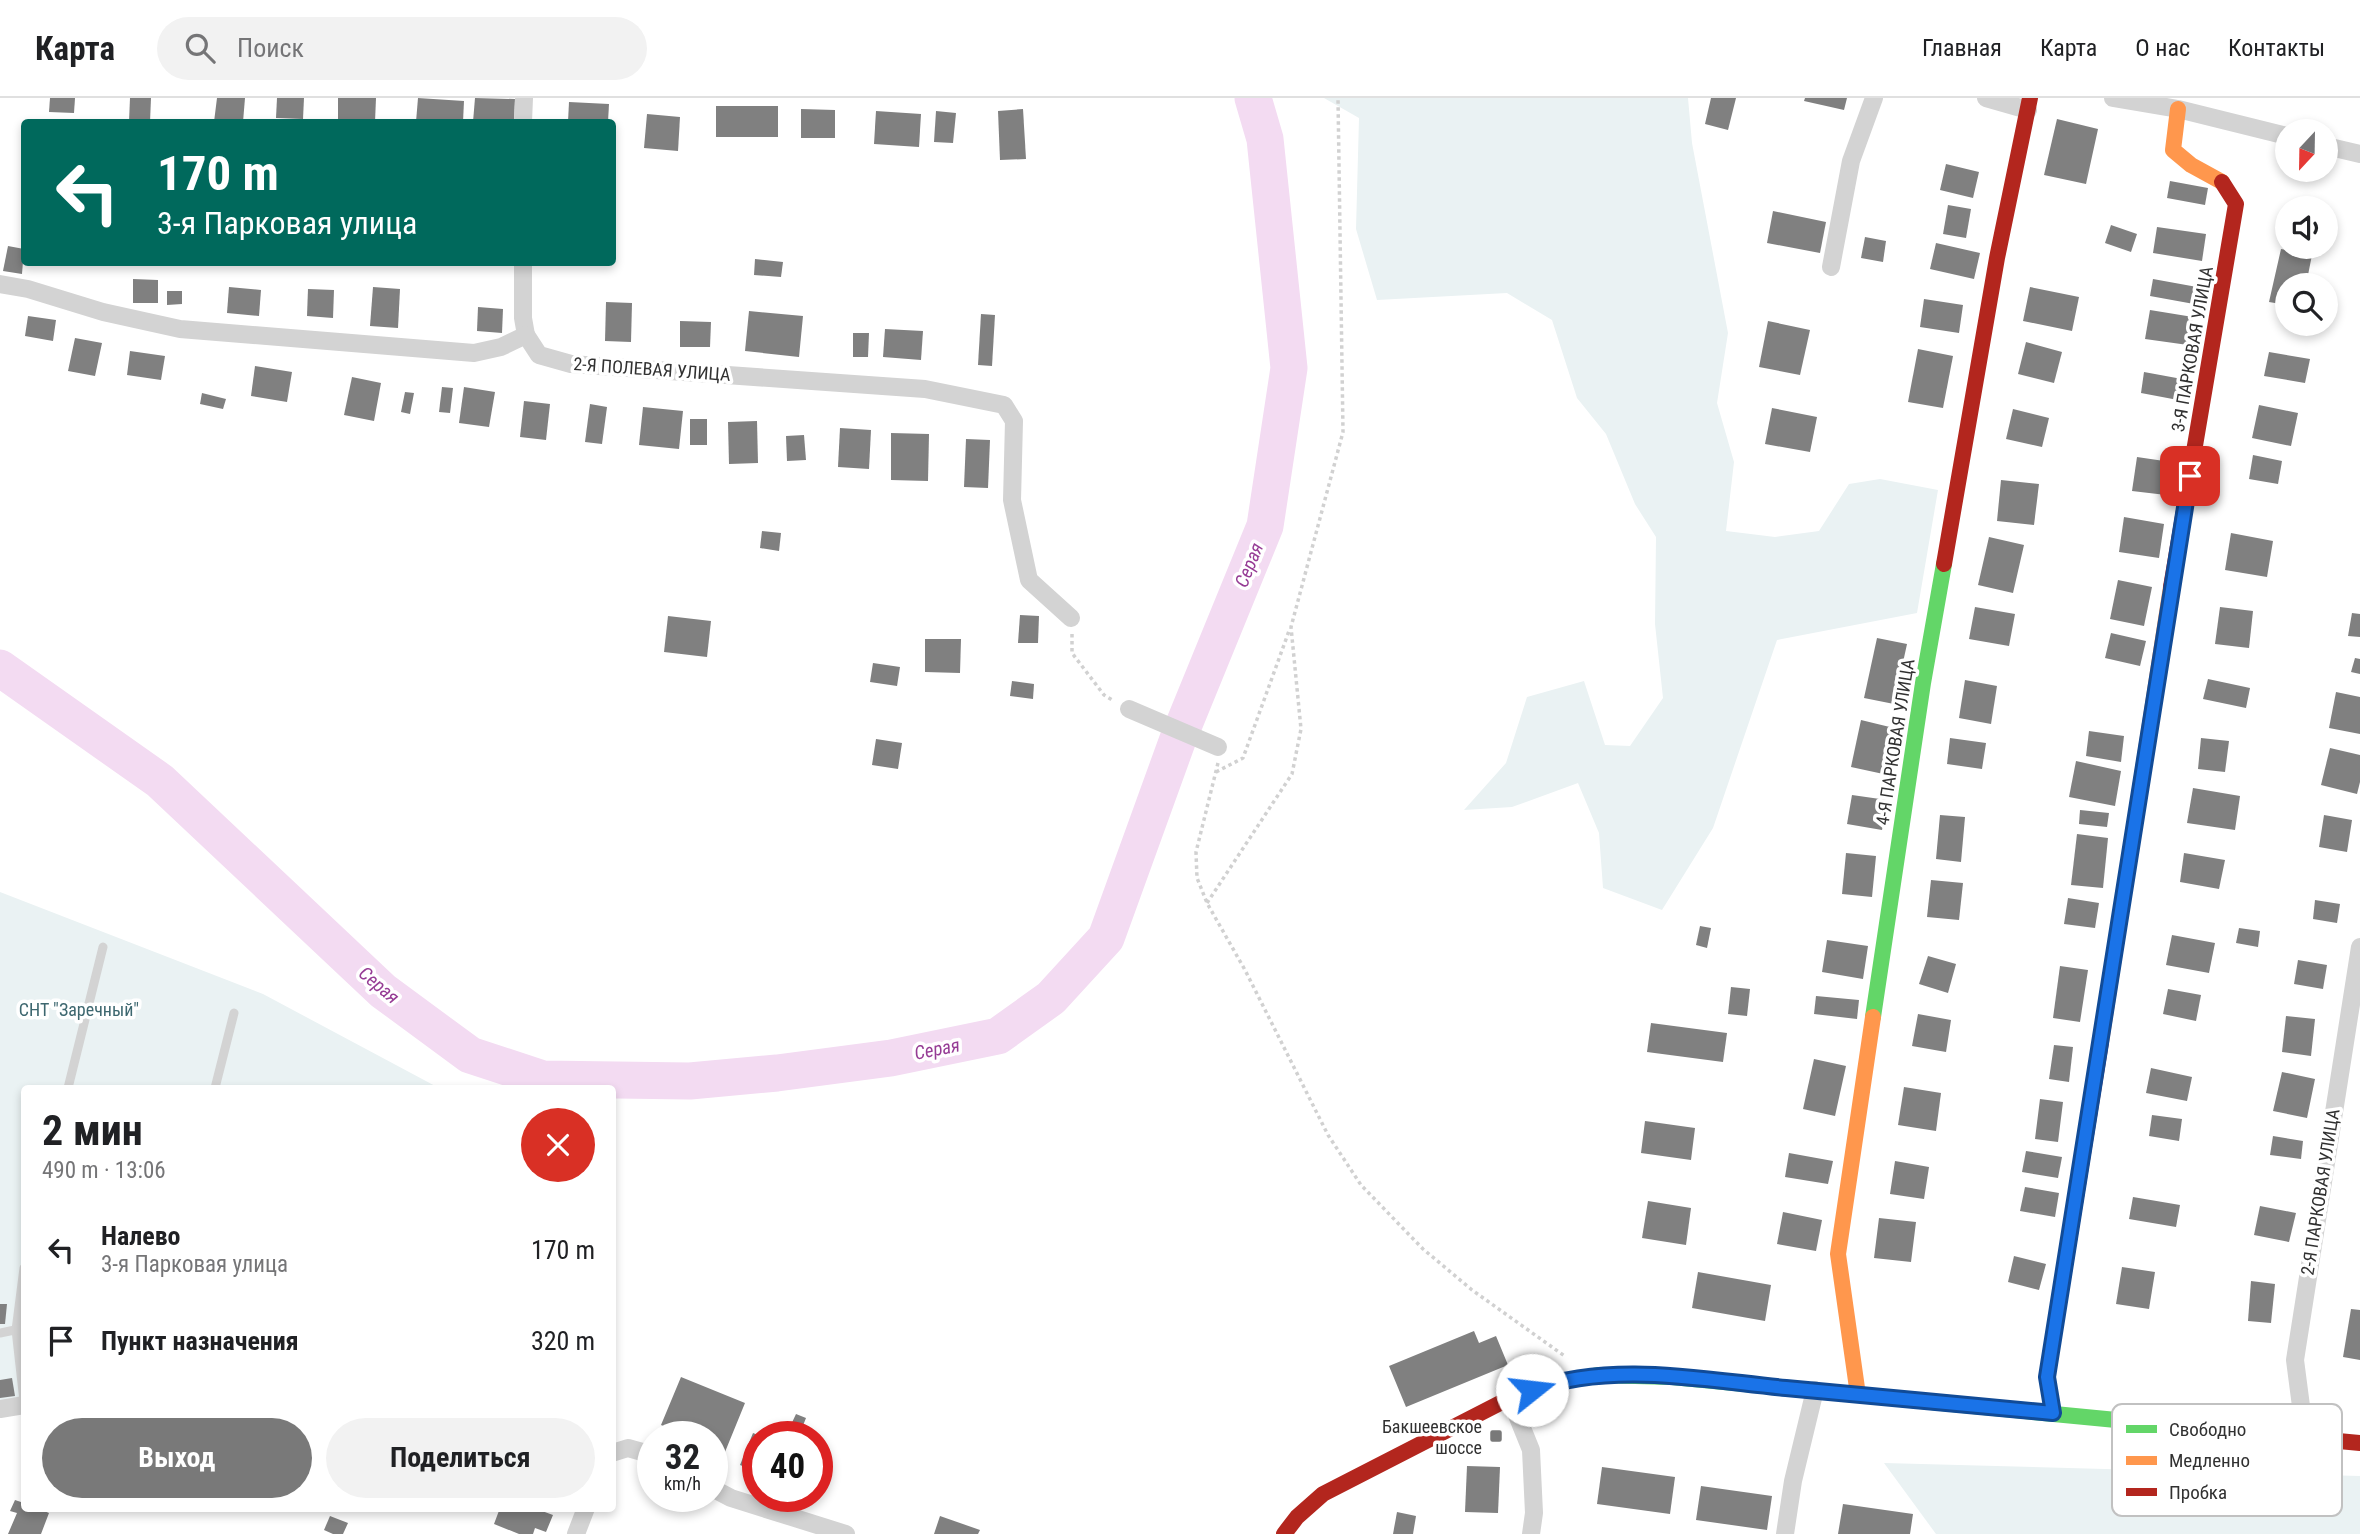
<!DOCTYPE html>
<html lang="ru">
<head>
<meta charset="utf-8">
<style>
  body { margin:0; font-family:"Roboto Condensed",sans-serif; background:#f2f2f2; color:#202124; height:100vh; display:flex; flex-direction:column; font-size:26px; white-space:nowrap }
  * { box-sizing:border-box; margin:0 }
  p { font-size:23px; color:#757577 }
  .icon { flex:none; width:38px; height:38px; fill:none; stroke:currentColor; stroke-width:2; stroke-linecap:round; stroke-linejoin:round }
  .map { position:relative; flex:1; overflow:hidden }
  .panel { position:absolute; left:21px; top:987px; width:595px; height:427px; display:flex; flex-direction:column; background:#fff; border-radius:7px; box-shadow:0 4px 10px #0003 }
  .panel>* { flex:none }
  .guide { position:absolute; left:21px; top:21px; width:595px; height:147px; border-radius:7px; box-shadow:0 4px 10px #0003; background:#00695c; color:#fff; overflow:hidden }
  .needle { width:46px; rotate:202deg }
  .buttons { position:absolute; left:2275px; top:21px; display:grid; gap:14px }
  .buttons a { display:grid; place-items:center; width:63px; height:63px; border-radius:50%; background:#fff; box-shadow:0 4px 10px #0003; font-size:35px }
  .speed { position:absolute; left:637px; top:1323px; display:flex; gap:14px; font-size:35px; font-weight:700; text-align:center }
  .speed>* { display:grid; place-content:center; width:91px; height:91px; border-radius:50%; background:#fff; box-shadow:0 4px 10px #0003; line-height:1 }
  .speed small { font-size:18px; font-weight:400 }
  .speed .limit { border:10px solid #d22; background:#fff; color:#111 }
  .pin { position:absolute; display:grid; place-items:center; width:60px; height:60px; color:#fff; margin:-30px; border-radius:14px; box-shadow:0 4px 10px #0006 }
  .me { position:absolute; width:77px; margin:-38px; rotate:74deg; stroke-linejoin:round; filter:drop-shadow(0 0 5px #0008) }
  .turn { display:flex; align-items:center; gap:24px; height:147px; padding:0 21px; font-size:32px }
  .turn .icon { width:91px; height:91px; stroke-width:2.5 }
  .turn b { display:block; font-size:49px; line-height:60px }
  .round { display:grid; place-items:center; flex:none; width:74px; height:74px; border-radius:37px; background:#f2f2f2 }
  .overview { display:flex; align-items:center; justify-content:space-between; height:119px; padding:0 21px }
  h1 { font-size:42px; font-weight:700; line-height:52px }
  .action { display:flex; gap:14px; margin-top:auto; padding:14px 21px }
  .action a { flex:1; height:80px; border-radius:42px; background:#797979; color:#fff; font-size:28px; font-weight:700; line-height:80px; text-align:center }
  .action a+a { background:#f2f2f2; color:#202124 }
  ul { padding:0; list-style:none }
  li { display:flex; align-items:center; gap:21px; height:91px; padding:0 21px }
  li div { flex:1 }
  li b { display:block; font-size:26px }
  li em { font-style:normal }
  header { display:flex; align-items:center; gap:42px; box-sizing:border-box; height:98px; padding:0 35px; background:#fff; border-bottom:2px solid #e0e0e0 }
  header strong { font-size:33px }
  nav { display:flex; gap:38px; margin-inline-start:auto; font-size:24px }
  .search { width:490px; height:63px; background:#f2f2f2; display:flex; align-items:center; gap:18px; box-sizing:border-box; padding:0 24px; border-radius:38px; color:#757577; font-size:26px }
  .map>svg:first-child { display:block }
</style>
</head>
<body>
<header>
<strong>Карта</strong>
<div class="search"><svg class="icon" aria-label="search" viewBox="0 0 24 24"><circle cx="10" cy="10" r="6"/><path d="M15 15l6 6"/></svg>Поиск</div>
<nav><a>Главная</a><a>Карта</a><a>О нас</a><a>Контакты</a></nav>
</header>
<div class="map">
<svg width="2360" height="1436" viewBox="0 0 2360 1436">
  <rect width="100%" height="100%" fill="#fff"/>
  <g fill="#eaf2f3">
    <path d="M1324,0H1688L1692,45L1728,235L1717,305L1734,364L1726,433L1775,439L1819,433L1849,386L1880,381L1938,392L1917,515L1777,542L1713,730L1662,812L1603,790L1599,735L1578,685L1512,709L1464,712L1506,665L1527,599L1584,583L1605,647L1630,648L1663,600L1655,526L1656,439L1635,406L1606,336L1577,300L1552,222L1507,195L1377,202L1356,131L1359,20Z"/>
    <path d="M0,794L263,896L439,990H24V1303L0,1307Z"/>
    <path d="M1884,1365L2360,1378V1436H1936Z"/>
  </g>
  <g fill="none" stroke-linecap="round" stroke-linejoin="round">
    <path stroke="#f3dbf2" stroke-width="37" d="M0,570L160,683L383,893L470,957L543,981L690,983L777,975L891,960L998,938L1051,900L1106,840L1178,641L1265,428L1289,270L1265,41L1253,0"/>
  </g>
  <g fill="#808080">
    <path d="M50,0H75L74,15L49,14Z"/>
    <path d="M130,0H151L150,24H129Z"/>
    <path d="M217,0H245L243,24H214Z"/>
    <path d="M277,0H304L303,21L276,20Z"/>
    <path d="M338,0H376L375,24H338Z"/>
    <path d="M418,0L464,3L463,24H416Z"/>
    <path d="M475,0L515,1L514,24H473Z"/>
    <path d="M1711,0H1736L1728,32L1705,26Z"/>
    <path d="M1805,0H1847L1844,12L1804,3Z"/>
    <path d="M569,4L609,6L608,24H568Z"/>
    <rect x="716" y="8" width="62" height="31"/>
    <path d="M801,11L835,12V40H801Z"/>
    <path d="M1023,11L1026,61L1000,62L998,13Z"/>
    <path d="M876,13L921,16L919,49L874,46Z"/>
    <path d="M936,13L956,15L953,45L934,44Z"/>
    <path d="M647,16L680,19L678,53L644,50Z"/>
    <path d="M2057,21L2098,31L2086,86L2044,77Z"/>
    <path d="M1946,66L1979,74L1973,100L1940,92Z"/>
    <path d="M2170,83L2208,90L2205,107L2167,100Z"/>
    <path d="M1948,107L1971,111L1966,140L1943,136Z"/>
    <path d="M1773,113L1826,124L1820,155L1767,145Z"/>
    <path d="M2111,127L2137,136L2131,154L2105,145Z"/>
    <path d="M2157,129L2206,136L2202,163L2153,155Z"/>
    <path d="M1865,139L1886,143L1883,164L1861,160Z"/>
    <path d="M1936,145L1980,155L1974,181L1930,171Z"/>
    <path d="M8,148L24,151L22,176L3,173Z"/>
    <path d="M2281,151L2312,157L2306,187H2287V207L2269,204Z"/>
    <path d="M755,161L783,164L781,179L754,177Z"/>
    <path d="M133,181L158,182V205H133Z"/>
    <path d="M2153,181L2197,189L2194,206L2150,198Z"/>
    <path d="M229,189L261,192L259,218L227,215Z"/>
    <path d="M373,189L400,191L398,230L370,228Z"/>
    <path d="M2030,189L2079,199L2072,233L2023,223Z"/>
    <path d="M308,191L334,192L333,220L307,218Z"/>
    <path d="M167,193H182V206L167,207Z"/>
    <path d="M1924,201L1963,207L1959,235L1920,229Z"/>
    <path d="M606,204L632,205L631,244L605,243Z"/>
    <path d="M478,209L503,211L502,235L477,233Z"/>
    <path d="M2150,212L2193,219L2188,247L2145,241Z"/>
    <path d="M749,213L803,218L799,259L745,253Z"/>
    <path d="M981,216L995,217L992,268L978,267Z"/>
    <path d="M28,218L56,222L53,243L25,238Z"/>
    <path d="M680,223L711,224L710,249H680Z"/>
    <path d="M1768,223L1810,232L1800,277L1759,269Z"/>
    <path d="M885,231L923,233L921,262L883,259Z"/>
    <path d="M853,235H869L868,259H853Z"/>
    <path d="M75,240L102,245L95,278L68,273Z"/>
    <path d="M2026,244L2062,254L2054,285L2018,276Z"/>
    <path d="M1918,251L1953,258L1943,310L1908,304Z"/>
    <path d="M130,253L165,258L161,282L127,277Z"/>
    <path d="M2269,254L2310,261L2305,285L2264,278Z"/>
    <path d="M255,268L292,274L287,304L251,298Z"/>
    <path d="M2144,274L2182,281L2178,302L2141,295Z"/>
    <path d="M352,279L381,285L374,323L344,317Z"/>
    <path d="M442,289L453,290L450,315L439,314Z"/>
    <path d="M464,289L495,294L489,329L459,325Z"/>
    <path d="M405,294L414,295L410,316L401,314Z"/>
    <path d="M202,295L226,301L223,311L200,306Z"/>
    <path d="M524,303L550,306L546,342L520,339Z"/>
    <path d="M590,306L607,309L602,346L585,344Z"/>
    <path d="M2259,307L2298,315L2291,348L2252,340Z"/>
    <path d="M643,309L683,313L679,351L639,347Z"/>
    <path d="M1772,310L1817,319L1810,354L1765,346Z"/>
    <path d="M2013,311L2049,320L2042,349L2006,341Z"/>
    <rect x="690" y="321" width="17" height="26"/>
    <path d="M757,323L758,365L729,366L728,324Z"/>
    <path d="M840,330L871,332L869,371L838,369Z"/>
    <path d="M891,335L929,336L928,383L891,382Z"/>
    <path d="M804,337L806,362L787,363L786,338Z"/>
    <path d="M966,341L990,342L988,390L964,389Z"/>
    <path d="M2253,357L2282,363L2278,386L2249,381Z"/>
    <path d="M2137,359L2171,364L2166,397L2132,393Z"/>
    <path d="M2001,382L2039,386L2034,427L1997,423Z"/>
    <path d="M2124,419L2164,426L2159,460L2119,454Z"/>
    <path d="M762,433L781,435L779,453L760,450Z"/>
    <path d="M2231,435L2273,443L2267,479L2225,472Z"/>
    <path d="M1989,439L2024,447L2013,495L1978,487Z"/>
    <path d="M2118,482L2152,489L2144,528L2110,521Z"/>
    <path d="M1975,509L2015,516L2009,548L1969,541Z"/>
    <path d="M2220,509L2253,513L2249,550L2215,546Z"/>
    <path d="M2352,515L2360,516V539L2348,538Z"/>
    <path d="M1020,517L1039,518L1038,545H1018Z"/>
    <path d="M668,518L711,523L707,559L664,554Z"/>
    <path d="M2111,535L2146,543L2140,568L2105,560Z"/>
    <path d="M1877,540L1907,546L1894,606L1864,600Z"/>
    <path d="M925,541H961L960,575L925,574Z"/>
    <path d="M2355,560L2360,561V576L2351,574Z"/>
    <path d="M873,565L900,569L897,588L870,584Z"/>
    <path d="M2208,581L2250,590L2246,610L2203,601Z"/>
    <path d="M1965,582L1997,588L1991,626L1959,620Z"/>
    <path d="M1012,583L1034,586L1033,601L1010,598Z"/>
    <path d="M2336,594L2360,599V636L2329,630Z"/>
    <path d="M1861,622L1898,631L1888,677L1851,669Z"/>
    <path d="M2089,633L2124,638L2121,664L2086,658Z"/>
    <path d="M1950,640L1986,645L1982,671L1947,666Z"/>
    <path d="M2201,640L2229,643L2225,674L2198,671Z"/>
    <path d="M876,641L902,645L898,671L872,667Z"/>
    <path d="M2330,650L2360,657V684L2357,696L2321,687Z"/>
    <path d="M2076,663L2121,673L2115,708L2069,699Z"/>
    <path d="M2193,690L2240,698L2235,732L2187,725Z"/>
    <path d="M1852,697L1887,702L1882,732L1847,726Z"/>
    <path d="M2080,712L2109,715L2107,729L2079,726Z"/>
    <path d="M1940,717L1965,719L1961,764L1936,761Z"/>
    <path d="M2324,717L2352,722L2347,754L2319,749Z"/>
    <path d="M2077,736L2108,740L2103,790L2071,787Z"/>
    <path d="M1846,755L1876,758L1872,799L1842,796Z"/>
    <path d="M2184,755L2225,762L2219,791L2180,784Z"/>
    <path d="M1931,782L1963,785L1959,822L1927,819Z"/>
    <path d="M2068,800L2099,805L2095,830L2064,826Z"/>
    <path d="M2315,802L2340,806L2337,825L2313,821Z"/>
    <path d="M1700,828L1711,830L1707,850L1696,847Z"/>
    <path d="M2239,830L2260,833L2258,849L2236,845Z"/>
    <path d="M2172,837L2215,845L2209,875L2166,867Z"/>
    <path d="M1827,842L1868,848L1863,881L1822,874Z"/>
    <path d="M1928,858L1956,866L1948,895L1919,886Z"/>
    <path d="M2298,862L2327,867L2323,891L2294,886Z"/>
    <path d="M2060,868L2088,872L2080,924L2053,920Z"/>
    <path d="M1731,889L1750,891L1747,918L1728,916Z"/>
    <path d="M2168,891L2201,897L2196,923L2163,916Z"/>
    <path d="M1816,898L1859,902L1857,921L1814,916Z"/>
    <path d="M1918,916L1951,922L1946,954L1912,948Z"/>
    <path d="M2286,918L2315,921L2311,958L2282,954Z"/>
    <path d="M1651,925L1727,935L1723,964L1647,954Z"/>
    <path d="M2054,947L2073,949L2069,984L2049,981Z"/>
    <path d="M1814,961L1846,968L1835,1018L1803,1011Z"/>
    <path d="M2151,970L2192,979L2187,1003L2146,995Z"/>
    <path d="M2282,974L2315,981L2307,1020L2273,1013Z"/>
    <path d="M1904,989L1941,995L1936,1033L1898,1027Z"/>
    <path d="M2040,1001L2063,1004L2058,1044L2035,1041Z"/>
    <path d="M2152,1017L2182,1021L2179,1043L2149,1038Z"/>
    <path d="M1645,1023L1695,1030L1691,1062L1641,1055Z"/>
    <path d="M2273,1038L2303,1043L2301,1061L2270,1057Z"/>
    <path d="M2026,1053L2062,1059L2058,1080L2022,1074Z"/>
    <path d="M1789,1055L1833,1063L1828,1086L1785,1079Z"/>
    <path d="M1895,1063L1929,1069L1924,1101L1890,1096Z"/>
    <path d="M2025,1089L2059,1095L2055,1119L2020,1113Z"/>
    <path d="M2133,1099L2180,1107L2176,1129L2129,1121Z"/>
    <path d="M1648,1103L1691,1110L1686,1147L1642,1140Z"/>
    <path d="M2260,1108L2296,1115L2289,1144L2254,1137Z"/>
    <path d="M1783,1114L1822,1122L1816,1153L1777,1146Z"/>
    <path d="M1879,1120L1916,1124L1911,1164L1874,1160Z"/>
    <path d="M2014,1158L2046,1166L2039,1192L2008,1184Z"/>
    <path d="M2122,1169L2155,1174L2149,1211L2116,1206Z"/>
    <path d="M1698,1174L1771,1187L1765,1223L1692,1210Z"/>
    <path d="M2251,1183L2275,1186L2271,1225L2248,1223Z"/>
    <path d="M0,1206H7L5,1226H0Z"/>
    <path d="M2351,1211L2360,1212V1262L2343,1259Z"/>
    <path d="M1474,1233L1479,1245L1496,1238L1508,1267L1406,1309L1389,1268Z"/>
    <path d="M681,1279L745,1305L725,1354L712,1348V1339H689L661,1327Z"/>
    <path d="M12,1280L15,1298L0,1300V1282Z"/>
    <path d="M796,1316L806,1320L800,1335L789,1331Z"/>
    <path d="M753,1335L758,1337V1374L740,1367Z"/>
    <path d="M817,1349L831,1355L817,1388Z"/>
    <path d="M1467,1368L1500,1369L1498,1415L1465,1414Z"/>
    <path d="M1602,1369L1675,1379L1670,1416L1597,1406Z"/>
    <path d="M1701,1388L1772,1398L1767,1432L1696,1422Z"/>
    <path d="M15,1402L24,1405V1410H37L49,1415L41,1436H8L17,1415L10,1413Z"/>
    <path d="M1843,1406L1913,1416L1910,1436H1838Z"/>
    <path d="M500,1410H543L542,1413L553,1417L546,1434L535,1430L533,1436H519L494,1426Z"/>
    <path d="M1397,1414L1416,1418L1413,1436H1393Z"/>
    <path d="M330,1418L348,1425L343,1436H333L324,1432Z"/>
    <path d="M940,1418L980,1432L978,1436H934Z"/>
  </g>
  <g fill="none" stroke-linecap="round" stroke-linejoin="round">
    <g stroke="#d1d1d1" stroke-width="3.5" stroke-dasharray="3.5 3.5" stroke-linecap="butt">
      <path d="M1072,536V555L1104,597L1114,603"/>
      <path d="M1218,665L1196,754L1197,780L1207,805L1245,872L1328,1037L1361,1087L1423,1151L1472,1192L1566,1259"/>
      <path d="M1216,674L1243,660L1289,533"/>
      <path d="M1207,805L1292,676L1301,631L1291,529L1343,334L1338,0"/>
    </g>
    <g stroke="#d3d3d3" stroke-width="9">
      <path d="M68,990L103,849"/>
      <path d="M215,990L234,915"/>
      <path d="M24,1170L16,1232L24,1303"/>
      <path d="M0,1235L24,1230"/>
    </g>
    <g stroke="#d3d3d3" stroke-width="18">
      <path d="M1986,0L2028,12"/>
      <path d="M2113,0L2178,11L2287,38"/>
      <path d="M523,24L524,0"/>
      <path d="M2326,48L2360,56"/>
      <path d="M523,164V220L526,237"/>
      <path d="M1831,169L1851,63L1874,0"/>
      <path d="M0,186L28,191L103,214L180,231L474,255L501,249L526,237L539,257L571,266L925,291L1004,307L1014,323L1012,402L1029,482L1071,520"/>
      <path d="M1129,611L1218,649"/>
      <path d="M1510,1300L1531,1352L1534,1415L1531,1436"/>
      <path d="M0,1311L24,1307"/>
      <path d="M2305,1339L2295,1262L2360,849"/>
      <path d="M612,1355L628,1350L653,1357"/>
      <path d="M712,1390L731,1400L846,1436"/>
      <path d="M576,1436L586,1410"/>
      <path d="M1785,1436L1793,1383L1815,1292"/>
    </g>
    <g stroke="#63d668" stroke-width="16">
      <path d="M1873,919L1923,585L1944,466"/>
      <path d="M1559,1284L1598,1277L1672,1279L2137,1324"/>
    </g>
    <g stroke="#ff974d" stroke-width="16">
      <path d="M2178,11L2173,52L2191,67L2222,84"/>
      <path d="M2101,944L2171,489"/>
      <path d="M1858,1297L1838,1156L1873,919"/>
    </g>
    <g stroke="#b3261e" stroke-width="16">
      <path d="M1944,466L1997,160L2030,0"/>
      <path d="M2171,489L2236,106L2222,84"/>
      <path d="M2053,1315L2047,1279L2101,944"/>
      <path d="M2137,1324L2360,1345"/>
      <path d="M1284,1436L1297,1419L1323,1396L1510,1300L1559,1284"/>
    </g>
  </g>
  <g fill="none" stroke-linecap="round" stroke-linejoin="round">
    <g stroke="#114b97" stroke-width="18">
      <path id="route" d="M1532,1292C1612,1263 1703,1282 1786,1290C1875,1298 1964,1307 2053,1315L2047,1279C2097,979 2140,678 2190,378"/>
    </g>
    <use href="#route" stroke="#1a73e8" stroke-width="12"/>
  </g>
  <rect fill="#797979" stroke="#fff" stroke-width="2.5" x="1489" y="1331" width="14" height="14" rx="3.5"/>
  <g text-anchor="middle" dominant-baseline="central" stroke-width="7" stroke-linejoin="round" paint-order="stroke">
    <g font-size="18" fill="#313131" stroke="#fff">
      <text transform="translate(2192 251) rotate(-80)">3-Я ПАРКОВАЯ УЛИЦА</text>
      <text transform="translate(652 271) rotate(4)">2-Я ПОЛЕВАЯ УЛИЦА</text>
      <text transform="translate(1895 644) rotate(-81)">4-Я ПАРКОВАЯ УЛИЦА</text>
      <text transform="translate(2320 1094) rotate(-81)">2-Я ПАРКОВАЯ УЛИЦА</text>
    </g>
    <g font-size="18" fill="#3d676f" stroke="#fff">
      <text x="79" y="911">СНТ "Заречный"</text>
    </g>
    <g font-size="18" fill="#313131" stroke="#fff" text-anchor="end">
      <text x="1482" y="1328">Бакшеевское<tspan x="1482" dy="21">шоссе</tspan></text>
    </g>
    <g font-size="19" font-style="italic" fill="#963c95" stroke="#fff">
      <text transform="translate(1249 467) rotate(-68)">Серая</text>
      <text transform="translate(379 887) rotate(40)">Серая</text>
      <text transform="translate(937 951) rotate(-11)">Серая</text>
    </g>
  </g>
  <rect x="2112" y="1306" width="230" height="112" rx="10" fill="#fff" stroke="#c1c1c1" stroke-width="2"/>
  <rect x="2126" y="1327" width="31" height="8" fill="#63d668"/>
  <rect x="2126" y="1358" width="31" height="9" fill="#ff974d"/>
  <rect x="2126" y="1390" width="31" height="8" fill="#b3261e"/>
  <g font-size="19" fill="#313131">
    <text x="2169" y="1338">Свободно</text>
    <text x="2169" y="1369">Медленно</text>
    <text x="2169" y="1401">Пробка</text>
  </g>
</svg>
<div class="buttons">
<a><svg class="needle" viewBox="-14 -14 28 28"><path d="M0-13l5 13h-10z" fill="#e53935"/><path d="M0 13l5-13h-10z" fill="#757577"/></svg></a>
<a><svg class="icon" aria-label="sound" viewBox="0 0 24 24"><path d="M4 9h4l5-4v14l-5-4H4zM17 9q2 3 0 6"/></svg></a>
<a><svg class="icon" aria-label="search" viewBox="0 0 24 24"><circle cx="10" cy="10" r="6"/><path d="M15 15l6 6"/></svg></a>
</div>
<div class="speed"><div>32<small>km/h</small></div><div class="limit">40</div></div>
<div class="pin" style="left:2190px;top:378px;background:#d93025"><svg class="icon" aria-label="arrive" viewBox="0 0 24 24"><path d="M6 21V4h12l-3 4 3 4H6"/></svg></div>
<svg class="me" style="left:1532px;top:1292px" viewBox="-20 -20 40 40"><circle r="19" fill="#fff"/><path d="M0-13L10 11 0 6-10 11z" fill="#1a73e8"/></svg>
<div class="guide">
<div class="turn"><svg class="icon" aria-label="left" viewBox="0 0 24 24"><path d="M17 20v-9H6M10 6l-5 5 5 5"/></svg><div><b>170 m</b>3-я Парковая улица</div></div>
</div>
<section class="panel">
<div class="overview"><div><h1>2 мин</h1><p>490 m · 13:06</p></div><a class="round" style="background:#d93025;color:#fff"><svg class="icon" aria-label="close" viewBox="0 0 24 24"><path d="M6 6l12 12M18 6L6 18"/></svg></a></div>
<ul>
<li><svg class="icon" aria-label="left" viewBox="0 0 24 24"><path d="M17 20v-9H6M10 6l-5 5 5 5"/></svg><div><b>Налево</b><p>3-я Парковая улица</p></div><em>170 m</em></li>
<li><svg class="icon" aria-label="arrive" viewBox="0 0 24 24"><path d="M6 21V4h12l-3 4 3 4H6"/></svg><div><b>Пункт назначения</b></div><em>320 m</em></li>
</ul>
<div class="action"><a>Выход</a><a>Поделиться</a></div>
</section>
</div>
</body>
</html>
